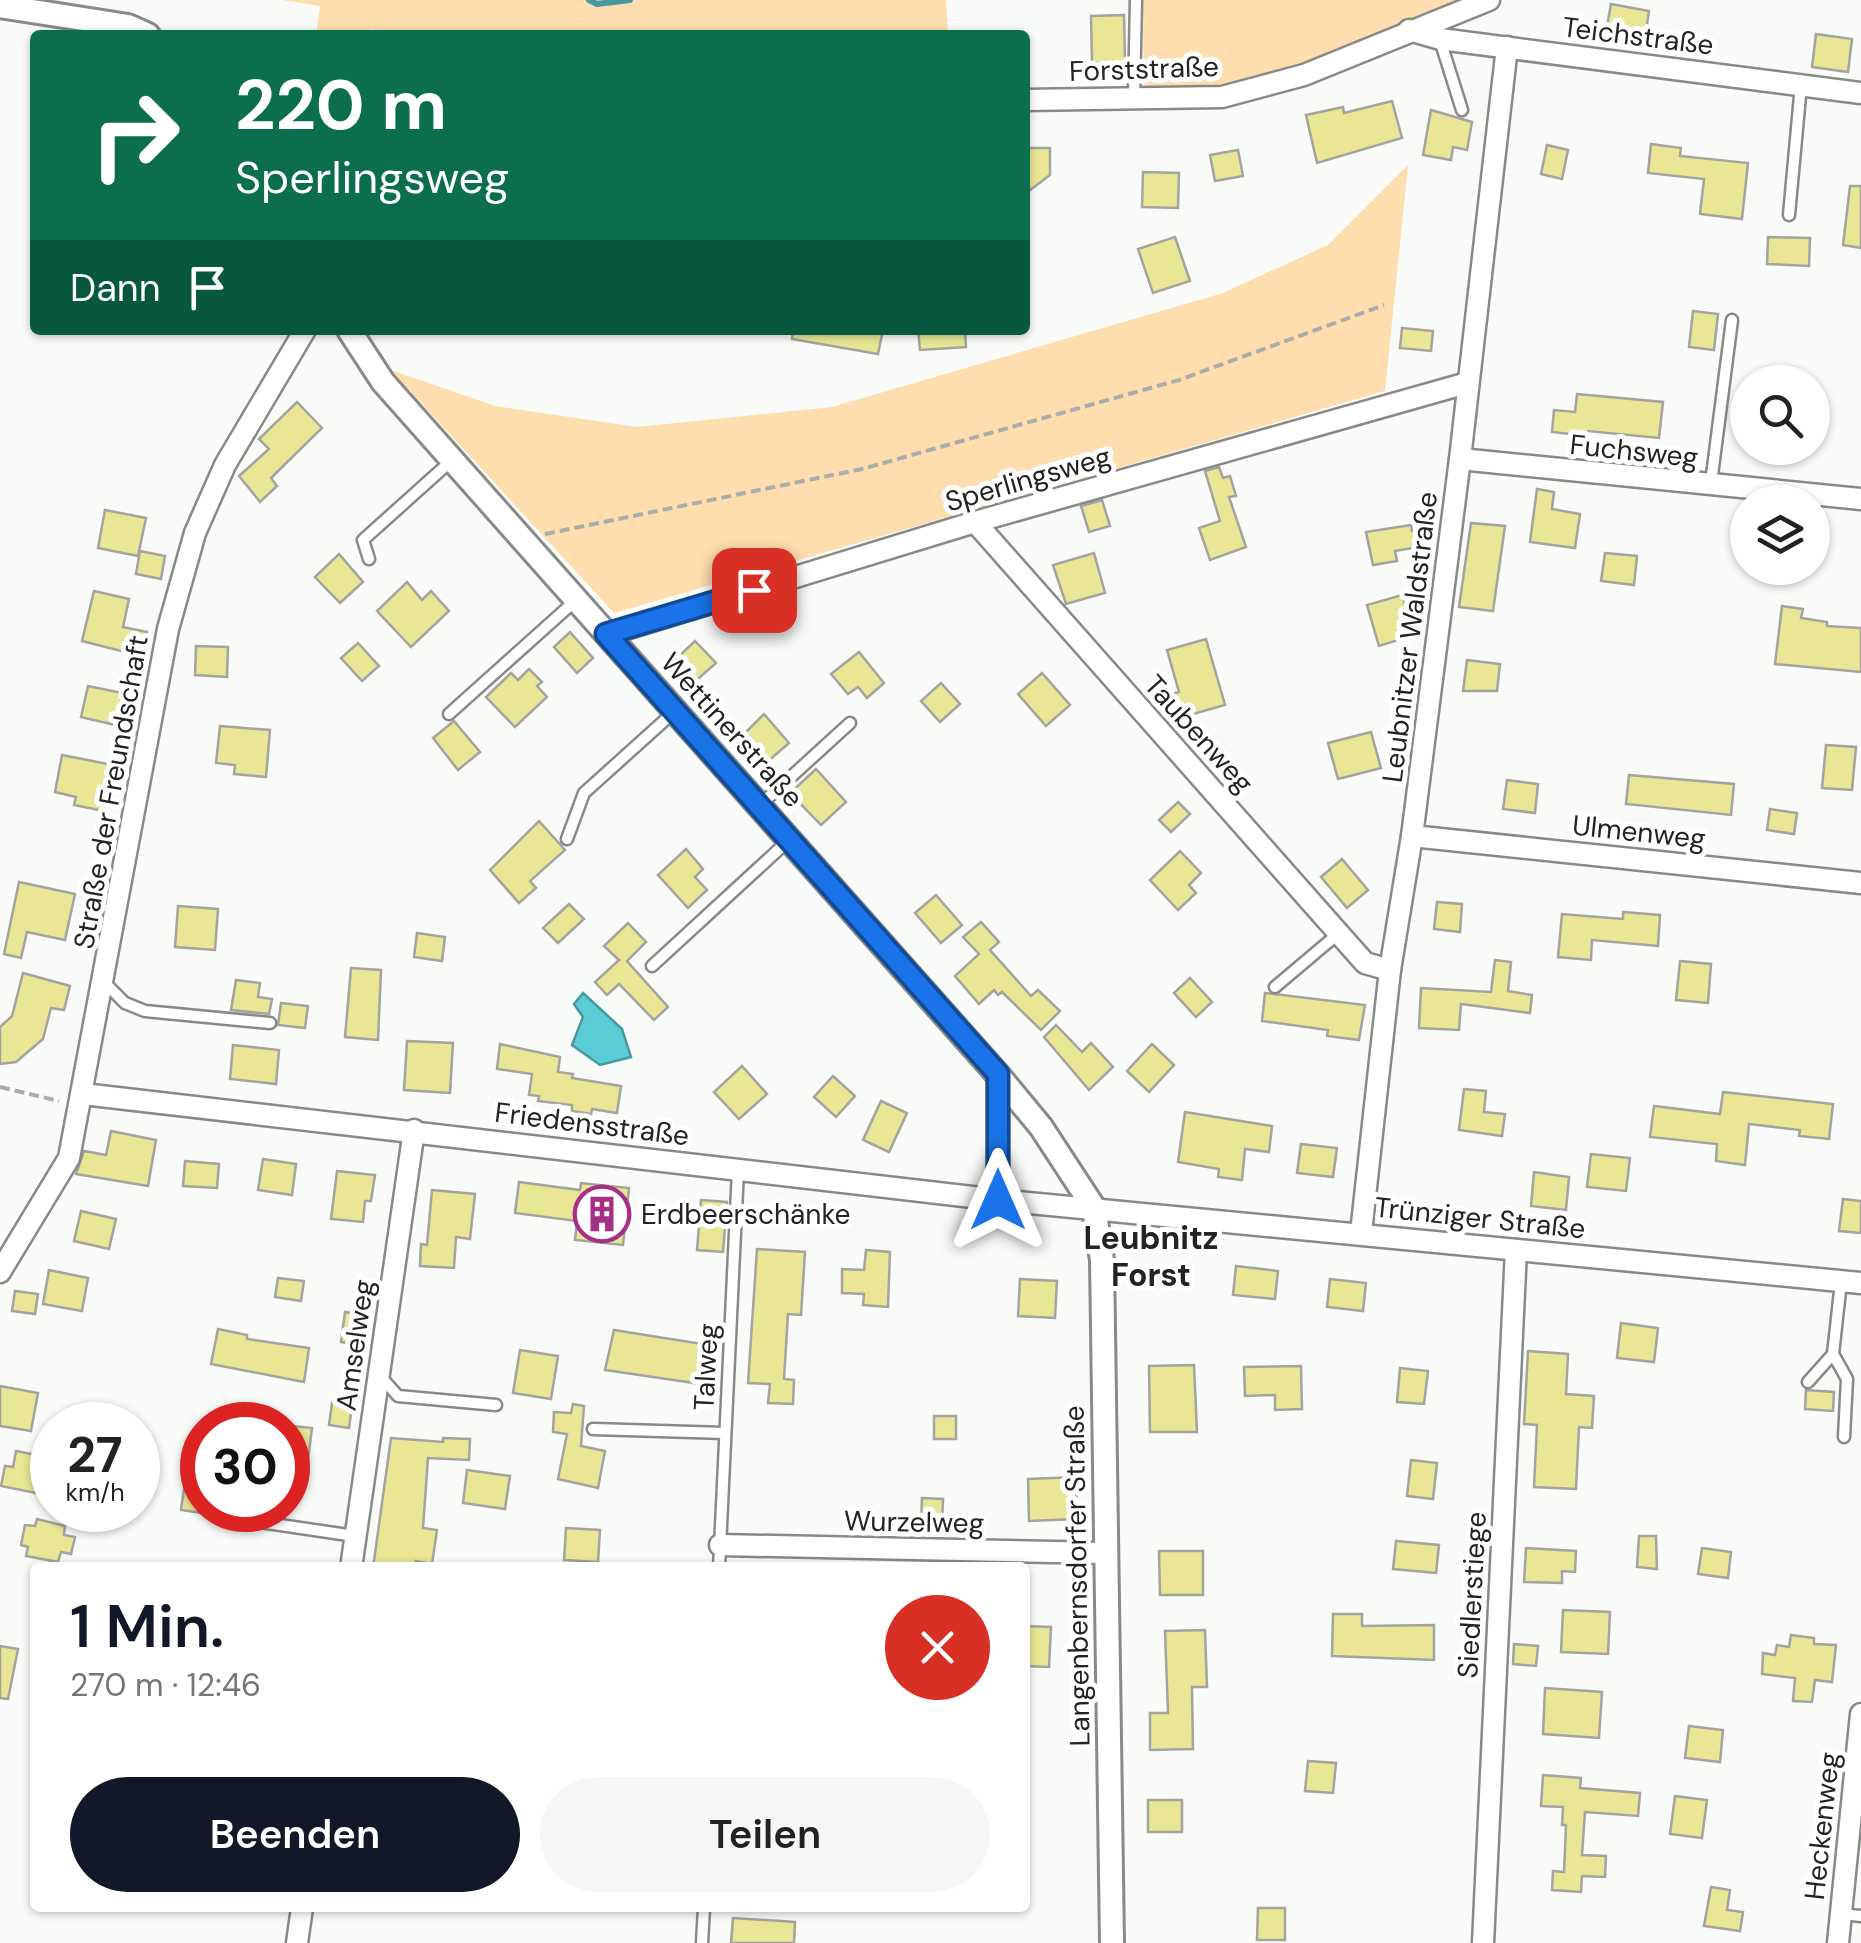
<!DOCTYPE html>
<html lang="de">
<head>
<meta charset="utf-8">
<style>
  body { margin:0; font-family:"DM Sans",sans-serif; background:#f6f6f6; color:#222; height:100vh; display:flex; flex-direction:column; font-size:38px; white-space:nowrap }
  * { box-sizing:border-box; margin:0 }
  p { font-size:32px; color:#767676 }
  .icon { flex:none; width:55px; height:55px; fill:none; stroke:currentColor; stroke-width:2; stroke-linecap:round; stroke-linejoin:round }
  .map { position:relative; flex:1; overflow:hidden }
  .details { position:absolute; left:30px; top:1562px; width:1000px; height:350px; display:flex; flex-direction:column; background:#fff; border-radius:10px; box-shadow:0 2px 8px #0004 }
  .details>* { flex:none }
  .hud { position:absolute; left:30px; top:30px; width:1000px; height:305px; border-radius:10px; box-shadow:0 2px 8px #0004; background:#0b6e4f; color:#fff; overflow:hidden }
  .fabs { position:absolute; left:1730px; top:365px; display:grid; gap:20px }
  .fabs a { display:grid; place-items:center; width:100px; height:100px; border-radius:50%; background:#fff; box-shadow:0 2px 8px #0004; font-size:50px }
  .speed { position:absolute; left:30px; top:1402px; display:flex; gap:20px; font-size:50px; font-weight:700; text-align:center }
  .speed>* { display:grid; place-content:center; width:130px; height:130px; border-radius:50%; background:#fff; box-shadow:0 2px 8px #0004; line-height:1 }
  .speed small { font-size:25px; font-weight:400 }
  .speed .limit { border:15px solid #d22; background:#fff; color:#111 }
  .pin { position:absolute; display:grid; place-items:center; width:85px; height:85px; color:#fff; margin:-42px; border-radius:20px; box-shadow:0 5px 15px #0006 }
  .me { position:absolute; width:110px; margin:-55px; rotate:0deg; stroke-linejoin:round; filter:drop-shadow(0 0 8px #0008) }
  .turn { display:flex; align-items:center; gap:35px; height:210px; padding:0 40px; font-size:45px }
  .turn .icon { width:130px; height:130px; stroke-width:2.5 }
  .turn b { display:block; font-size:70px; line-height:85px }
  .then { display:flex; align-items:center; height:95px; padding:0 40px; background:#0003; gap:20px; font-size:38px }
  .round { display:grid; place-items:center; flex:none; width:105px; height:105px; border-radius:52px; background:#f6f6f6 }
  .overview { display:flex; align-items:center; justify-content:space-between; height:170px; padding:0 40px }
  h1 { font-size:60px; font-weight:600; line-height:75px; color:#111827 }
  .primary-button { display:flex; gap:20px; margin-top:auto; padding:20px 40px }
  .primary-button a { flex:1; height:115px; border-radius:60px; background:#111827; color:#fff; font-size:40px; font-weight:600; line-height:115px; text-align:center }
  .primary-button a+a { background:#f6f6f6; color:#222 }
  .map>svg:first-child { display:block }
</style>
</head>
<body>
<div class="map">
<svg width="1861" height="1943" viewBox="0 0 1861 1943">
  <rect width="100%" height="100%" fill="#f8fbf7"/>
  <g fill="#feddae">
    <path d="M282,0H946L948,35H410L371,29L366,35H316L320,6Z"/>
    <path d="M1143,0H1457L1309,62L1219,85L1144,90Z"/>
    <path d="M1408,165L1385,391L614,613L391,370L495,406L637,427L832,407L1223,293L1328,245Z"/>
  </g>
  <path fill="#59ccd5" stroke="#48999f" stroke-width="2.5" d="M583,993L622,1029L631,1057L600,1065L572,1045L583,1017L574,1004Z"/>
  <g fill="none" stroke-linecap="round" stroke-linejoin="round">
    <path stroke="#48999f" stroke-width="6" d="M589,0L597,4L630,0"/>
  </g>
  <g fill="#e9e795" stroke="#a3a39f" stroke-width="2.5">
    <path d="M1611,4L1649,11L1644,44L1605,37Z"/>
    <path d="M1124,15L1125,63H1092L1091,16Z"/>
    <path d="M1816,34L1852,39L1848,72L1812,67Z"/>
    <path d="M1392,101L1402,138L1317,163L1306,115L1343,107L1344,113Z"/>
    <path d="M1431,110L1472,122L1467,150L1453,147L1451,160L1423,155Z"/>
    <path d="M1651,144L1681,148L1680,156L1748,163L1742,219L1700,214L1704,179L1648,173Z"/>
    <path d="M1547,145L1568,150L1562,179L1541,174Z"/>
    <path d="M1025,148H1050V175L1025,194Z"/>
    <path d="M1238,150L1243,176L1215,181L1210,155Z"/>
    <path d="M1143,172L1179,173L1178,208L1142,207Z"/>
    <path d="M1850,186H1861V248L1843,245Z"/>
    <path d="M1175,237L1190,281L1153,293L1138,249Z"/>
    <path d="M1768,237L1810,238L1809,266L1767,264Z"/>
    <path d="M1693,311L1718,314L1714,350L1689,347Z"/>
    <path d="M1402,328L1433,331L1431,351L1400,348Z"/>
    <path d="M793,330H883L878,354L792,339Z"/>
    <path d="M918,330H965L966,347L920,350Z"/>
    <path d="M1577,394L1663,402L1659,438L1588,431L1587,436L1552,432L1554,410L1575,412Z"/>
    <path d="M297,402L322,428L271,478L277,486L260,502L239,476L269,449L259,439Z"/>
    <path d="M1219,467L1223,478L1230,476L1236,496L1229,497L1246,547L1210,560L1199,528L1220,521L1205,471Z"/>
    <path d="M1537,489L1554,492L1552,509L1580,514L1575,548L1530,542Z"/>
    <path d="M1102,500L1110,526L1089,532L1081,506Z"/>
    <path d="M105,510L146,518L138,556L98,548Z"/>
    <path d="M1471,523L1505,526L1493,611L1459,607Z"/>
    <path d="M1411,525L1412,531L1421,530L1424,546L1395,551L1397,561L1373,565L1366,532Z"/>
    <path d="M140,551L165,556L161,579L136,574Z"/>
    <path d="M1094,553L1105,593L1066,604L1053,565Z"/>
    <path d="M1605,553L1637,556L1634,585L1601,581Z"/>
    <path d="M339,554L363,582L340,603L315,577Z"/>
    <path d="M407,582L422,600L431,591L449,611L411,647L377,611Z"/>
    <path d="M94,591L129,599L123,627L147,632L141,656L82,641Z"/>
    <path d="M1402,595L1414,635L1379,646L1367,605Z"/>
    <path d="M1782,606L1803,609L1801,618L1827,622V626L1861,628V672L1775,664Z"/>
    <path d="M570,632L593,658L577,673L554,647Z"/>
    <path d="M1206,639L1225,705L1169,721L1158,698L1179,692L1167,650Z"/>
    <path d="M695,641L716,663L698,679L677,658Z"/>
    <path d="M358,643L379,666L362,681L341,658Z"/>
    <path d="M196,646L228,647L227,677L195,675Z"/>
    <path d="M859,652L884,683L867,698L858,687L848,694L831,674Z"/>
    <path d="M1467,660L1500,664L1497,691H1463Z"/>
    <path d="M529,669L542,682L537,686L547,697L515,727L486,697L511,673L518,680Z"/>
    <path d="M1042,673L1070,705L1046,726L1018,694Z"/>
    <path d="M941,683L960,704L940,722L921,701Z"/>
    <path d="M88,686L122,693L115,725L81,717Z"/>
    <path d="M764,714L789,743L766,763L742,736Z"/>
    <path d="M454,721L480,752L458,770L433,738Z"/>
    <path d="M220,726L270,730L266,777L234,774L235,765L216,763Z"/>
    <path d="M1371,732L1381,768L1338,779L1328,743Z"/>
    <path d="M1826,745L1856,747L1852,790L1822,788Z"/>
    <path d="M62,755L113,765L104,811L74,805L76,797L55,792Z"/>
    <path d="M816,769L846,802L821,825L790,793Z"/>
    <path d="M1629,775L1734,784L1731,815L1626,804Z"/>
    <path d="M1507,780L1538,784L1535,813L1503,809Z"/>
    <path d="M1178,802L1190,814L1171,832L1159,820Z"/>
    <path d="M1770,809L1797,813L1794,834L1767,830Z"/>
    <path d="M539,821L565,850L530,881L536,888L519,903L490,870Z"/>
    <path d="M686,849L703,869L695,877L707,890L688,908L658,875Z"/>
    <path d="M1180,851L1201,873L1189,885L1196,893L1178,910L1150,880Z"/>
    <path d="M1342,859L1368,890L1347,908L1321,877Z"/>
    <path d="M19,882L75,894L65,940L27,932L21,958L4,954Z"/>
    <path d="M936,895L962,925L941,943L915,913Z"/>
    <path d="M1437,902L1462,904L1460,932L1434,929Z"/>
    <path d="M569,904L584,919L558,943L543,928Z"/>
    <path d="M178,906L218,909L215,950L175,947Z"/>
    <path d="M1623,912L1660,915L1658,946L1592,940L1591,960L1558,957L1562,914L1623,919Z"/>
    <path d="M981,922L999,942L990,950L1031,996L1038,990L1060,1011L1041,1030L1002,992L998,995L994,990L979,1004L955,976L979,954L963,937Z"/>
    <path d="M628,923L646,942L627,961L668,1007L654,1020L619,984L607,995L595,982L619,960L604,946Z"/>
    <path d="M417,933L445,937L442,961L414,957Z"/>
    <path d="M1495,960L1511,962L1508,991L1532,995L1530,1013L1461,1004L1459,1030L1419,1028L1421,988L1491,992Z"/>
    <path d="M1680,961L1711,964L1708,1003L1676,1000Z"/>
    <path d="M351,968L381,970L378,1040L345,1037Z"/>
    <path d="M23,973L70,986L64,1010L51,1008L43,1039L16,1062L0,1064V1027L12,1016Z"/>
    <path d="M1190,978L1212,1002L1196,1017L1174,993Z"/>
    <path d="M236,980L260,983L258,997L272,999L269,1014L231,1010Z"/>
    <path d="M1265,993L1365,1005L1359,1040L1327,1036L1328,1030L1262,1021Z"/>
    <path d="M281,1003L308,1006L305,1028L278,1025Z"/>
    <path d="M1056,1025L1082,1052L1091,1043L1113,1067L1089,1090L1044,1037Z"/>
    <path d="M407,1041L453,1043L450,1093L404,1090Z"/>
    <path d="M500,1044L560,1057L558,1072L573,1074L572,1078L621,1086L617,1113L592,1109L591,1114L572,1111V1105L538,1101L539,1096L529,1095L532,1074L497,1069Z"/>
    <path d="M1152,1044L1174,1065L1149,1092L1127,1071Z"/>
    <path d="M233,1045L279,1050L276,1084L230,1079Z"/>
    <path d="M742,1066L767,1094L739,1119L714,1092Z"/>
    <path d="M833,1076L855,1096L836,1117L814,1097Z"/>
    <path d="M1464,1089L1486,1091L1484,1112L1505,1114L1502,1136L1459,1130Z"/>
    <path d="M1723,1092L1833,1104L1829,1139L1799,1136L1800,1130L1749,1124L1745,1165L1716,1161L1717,1144L1650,1137L1654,1106L1720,1114Z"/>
    <path d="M881,1101L907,1113L889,1152L863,1140Z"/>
    <path d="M1185,1112L1272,1126L1269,1152L1245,1149L1242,1180L1218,1177L1219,1169L1178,1162Z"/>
    <path d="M111,1131L156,1140L148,1186L76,1174L84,1151L106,1155Z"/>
    <path d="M1301,1144L1337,1148L1333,1177L1297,1173Z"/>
    <path d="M1591,1154L1630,1158L1626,1191L1587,1187Z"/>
    <path d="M263,1159L296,1164L292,1195L258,1190Z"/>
    <path d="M185,1161L219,1164L217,1188L183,1186Z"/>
    <path d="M337,1171L375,1175L371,1201H365L363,1222L331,1219Z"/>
    <path d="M1534,1172L1569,1177L1566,1210L1531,1206Z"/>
    <path d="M519,1182L580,1190L581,1183L629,1188L623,1245L575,1240L577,1221L515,1213Z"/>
    <path d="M432,1190L475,1194L470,1239L456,1237L454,1268L420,1266L421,1244L427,1245Z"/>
    <path d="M1843,1199L1861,1201V1233L1839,1231Z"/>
    <path d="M701,1200L727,1202L723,1252L697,1250Z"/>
    <path d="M81,1211L116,1219L109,1249L74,1241Z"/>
    <path d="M757,1249L805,1252L801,1315L788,1314L784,1379L794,1380L793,1404L768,1403L770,1384L748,1383Z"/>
    <path d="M866,1250L890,1252L888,1307L863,1305L864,1294L842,1293V1269L864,1270Z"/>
    <path d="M1236,1266L1278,1271L1275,1299L1233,1295Z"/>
    <path d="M49,1270L88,1278L82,1311L43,1304Z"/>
    <path d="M278,1278L304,1281L301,1301L275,1297Z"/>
    <path d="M1020,1279L1057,1281L1055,1318L1018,1316Z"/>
    <path d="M1330,1279L1366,1283L1363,1311L1327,1307Z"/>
    <path d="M15,1291L38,1294L35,1314L12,1311Z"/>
    <path d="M345,1312L368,1315L364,1346L341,1342Z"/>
    <path d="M1621,1323L1658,1328L1654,1362L1617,1358Z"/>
    <path d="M218,1329L247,1335V1339L309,1348L304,1382L211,1364Z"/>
    <path d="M614,1330L715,1346L712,1371L703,1370L701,1384L605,1370Z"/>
    <path d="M520,1350L558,1356L551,1399L513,1393Z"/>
    <path d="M1528,1351L1568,1354L1566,1394L1594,1396L1592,1428L1579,1427L1576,1489L1534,1487L1537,1425L1524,1424Z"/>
    <path d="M1194,1365L1197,1432H1150L1149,1366Z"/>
    <path d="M1301,1366L1302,1409L1275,1410V1395L1245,1396L1244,1367Z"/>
    <path d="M1400,1368L1428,1371L1424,1404L1397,1402Z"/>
    <path d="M0,1386L38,1393L31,1431L0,1426Z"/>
    <path d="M1806,1390L1834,1392L1833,1411L1805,1409Z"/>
    <path d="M332,1403L352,1406L349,1428L329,1425Z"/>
    <path d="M573,1404L584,1406L581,1446L605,1451L598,1488L558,1479L567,1434L553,1432L554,1412L571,1413Z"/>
    <rect x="934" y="1416" width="22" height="23"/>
    <path d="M292,1426L312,1428L307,1467L288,1465V1433L291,1434Z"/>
    <path d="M391,1438L443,1442V1438L470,1439L469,1460L428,1458L423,1528L437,1530L432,1564L416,1561L415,1568H373Z"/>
    <path d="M16,1451L52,1458L51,1496L1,1486L5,1466L13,1467Z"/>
    <path d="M1411,1460L1437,1463L1433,1499L1407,1496Z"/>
    <path d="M467,1470L510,1476L505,1509L463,1503Z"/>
    <path d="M1076,1477L1077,1519L1029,1521L1028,1479Z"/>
    <path d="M185,1482L202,1485V1513L181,1510Z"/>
    <path d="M922,1498L943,1499L942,1527L921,1526Z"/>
    <path d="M37,1519L65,1526L64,1535L75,1537L71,1554L61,1552L58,1562L26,1556L28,1547L21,1545L25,1525L35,1526Z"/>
    <path d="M566,1528L600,1530L598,1562L564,1560Z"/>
    <path d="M1639,1536H1656L1657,1569L1637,1567Z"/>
    <path d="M1396,1541L1439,1545L1436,1573L1393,1569Z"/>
    <path d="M1526,1548L1576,1551L1575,1572L1562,1571V1583L1524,1582Z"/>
    <path d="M1702,1548L1731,1552L1728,1578L1698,1574Z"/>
    <path d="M1159,1551H1203V1595H1160Z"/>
    <path d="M1563,1610L1610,1612L1608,1654L1561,1652Z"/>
    <path d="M1333,1614H1362V1626L1434,1625V1660L1332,1656Z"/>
    <path d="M1025,1626L1051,1627L1049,1667L1025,1666Z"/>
    <path d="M1205,1630L1207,1687H1192L1193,1749L1150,1750V1713H1168L1165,1631Z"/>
    <path d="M1791,1635L1814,1638V1644L1836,1645L1832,1682L1815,1680L1812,1702L1793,1701L1795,1678L1762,1674L1763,1653L1775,1655L1777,1645L1789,1647Z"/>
    <path d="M1514,1644L1538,1646L1536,1666L1513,1664Z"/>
    <path d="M0,1646L18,1649L8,1699L0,1698Z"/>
    <path d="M1545,1688L1602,1692L1599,1738L1543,1734Z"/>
    <path d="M1689,1726L1723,1730L1720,1762L1685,1758Z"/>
    <path d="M1308,1761L1336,1763L1333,1793L1305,1791Z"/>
    <path d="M1543,1775L1581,1778L1580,1788L1640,1793L1638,1816L1585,1812L1582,1855L1606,1856L1605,1877L1582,1876L1581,1892L1552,1890L1553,1871L1564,1872L1566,1825H1562L1563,1807L1541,1806Z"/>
    <path d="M1675,1796L1707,1800L1702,1838L1670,1834Z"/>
    <rect x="1148" y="1800" width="34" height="32"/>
    <path d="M1711,1887L1730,1890L1727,1910L1743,1912L1740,1931L1704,1926Z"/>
    <path d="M1258,1908H1285V1940H1257Z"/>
    <path d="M733,1918L795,1922L794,1943H731Z"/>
  </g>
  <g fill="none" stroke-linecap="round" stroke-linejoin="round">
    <g stroke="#878a86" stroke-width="15">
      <g id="service">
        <path d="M1440,40L1462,110"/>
        <path d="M1134,98L1136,0"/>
        <path d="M1789,215L1801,85"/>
        <path d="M1711,483L1732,320"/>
        <path d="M369,559L363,540L451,461"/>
        <path d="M449,714L575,601"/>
        <path d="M759,806L850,723"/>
        <path d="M567,839L584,793L675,711"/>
        <path d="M652,966L789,840"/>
        <path d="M104,982L125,1003L145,1011L270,1023"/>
        <path d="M1275,987L1339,933"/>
        <path d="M1841,1282L1833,1354L1847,1379L1844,1437"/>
        <path d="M381,1377L398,1396L496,1405"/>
        <path d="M1808,1382L1833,1354"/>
        <path d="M593,1429L725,1433"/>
        <path d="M226,1517L355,1536"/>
        <path d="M719,1568L738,1170"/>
        <path d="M1841,1914L1861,1916"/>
        <path d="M702,1943L704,1908"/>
      </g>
    </g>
    <g stroke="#878a86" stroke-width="25">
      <g id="minor">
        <path d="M1409,30L1440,39L1861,93"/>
        <path d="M1025,100L1222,97L1304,75L1489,0"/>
        <path d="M1460,459L1861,499"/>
        <path d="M975,522L1365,963L1390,970"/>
        <path d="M606,635L975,522L1467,383"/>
        <path d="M1412,836L1861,883"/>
        <path d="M998,1075V1200"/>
        <path d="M83,1094L998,1200L1861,1283"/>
        <path d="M1361,1233L1390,970L1412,836L1460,459L1507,47"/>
        <path d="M0,1272L69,1158L168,629L195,533L225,465L305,330"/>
        <path d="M720,1545L1106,1553"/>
        <path d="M351,1568L414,1130"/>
        <path d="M297,1943L302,1908"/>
        <path d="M1483,1943L1516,1250"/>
        <path d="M1838,1943L1861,1714"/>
      </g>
    </g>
    <g stroke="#878a86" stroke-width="28">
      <g id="tertiary">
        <path d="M0,6L128,26L148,35"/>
        <path d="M349,330L383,382L998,1075L1041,1127L1094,1208L1102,1260L1112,1943"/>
      </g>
    </g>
    <g stroke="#abadaa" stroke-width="4" stroke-dasharray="10 5" stroke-linecap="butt">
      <path d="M545,534L862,469L1179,380L1384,305"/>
      <path d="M0,1087L59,1101"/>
    </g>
    <use href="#service" stroke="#fff" stroke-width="10"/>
    <use href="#minor" stroke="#fff" stroke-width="20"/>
    <use href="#tertiary" stroke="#fff" stroke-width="22"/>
  </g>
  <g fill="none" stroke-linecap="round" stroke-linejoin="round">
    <g stroke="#114b97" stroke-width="25">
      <path id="route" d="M754,590L606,634L998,1074V1200"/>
    </g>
    <use href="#route" stroke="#1a73e8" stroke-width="18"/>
  </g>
  <defs>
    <g id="building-ring" transform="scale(2.875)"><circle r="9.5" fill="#fff" stroke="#a73087" stroke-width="1.5"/><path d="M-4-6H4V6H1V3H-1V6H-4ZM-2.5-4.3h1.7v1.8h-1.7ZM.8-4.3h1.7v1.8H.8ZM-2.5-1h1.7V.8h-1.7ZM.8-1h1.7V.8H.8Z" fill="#a73087"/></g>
  </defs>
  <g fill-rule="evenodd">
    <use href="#building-ring" x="602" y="1214"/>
  </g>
  <g text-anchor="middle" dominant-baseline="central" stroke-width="10" stroke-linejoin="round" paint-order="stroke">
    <g font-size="28" fill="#222322" stroke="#fff">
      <text transform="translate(1638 36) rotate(7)">Teichstraße</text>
      <text transform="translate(1144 69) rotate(-2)">Forststraße</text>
      <text transform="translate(1634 451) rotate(6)">Fuchsweg</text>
      <text transform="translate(1028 479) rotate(-16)">Sperlingsweg</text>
      <text transform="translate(1410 637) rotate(-83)">Leubnitzer Waldstraße</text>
      <text transform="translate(732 730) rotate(48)">Wettinerstraße</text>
      <text transform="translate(1199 734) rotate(48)">Taubenweg</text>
      <text transform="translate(111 792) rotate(-80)">Straße der Freundschaft</text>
      <text transform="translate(1639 832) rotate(6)">Ulmenweg</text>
      <text transform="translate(592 1124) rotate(7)">Friedensstraße</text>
      <text transform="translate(1480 1218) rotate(6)">Trünziger Straße</text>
      <text transform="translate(355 1345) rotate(-82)">Amselweg</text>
      <text transform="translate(706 1367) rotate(-87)">Talweg</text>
      <text transform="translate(914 1522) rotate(1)">Wurzelweg</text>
      <text transform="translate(1077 1576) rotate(-91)">Langenbernsdorfer Straße</text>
      <text transform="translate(1472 1595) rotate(-87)">Siedlerstiege</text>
      <text transform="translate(1822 1826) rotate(-84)">Heckenweg</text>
    </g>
    <g font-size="28" fill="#222322" stroke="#fff" text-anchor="start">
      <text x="641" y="1214">Erdbeerschänke</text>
    </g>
    <g font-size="32" font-weight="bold" fill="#222322" stroke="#fff">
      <text x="1151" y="1238">Leubnitz<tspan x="1151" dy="37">Forst</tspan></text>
    </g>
  </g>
</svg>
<div class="fabs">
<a><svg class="icon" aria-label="search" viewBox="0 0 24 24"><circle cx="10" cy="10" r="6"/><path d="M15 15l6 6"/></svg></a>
<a><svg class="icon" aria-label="layers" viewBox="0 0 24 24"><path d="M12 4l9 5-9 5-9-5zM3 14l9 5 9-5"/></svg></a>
</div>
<div class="speed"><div>27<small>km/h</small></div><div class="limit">30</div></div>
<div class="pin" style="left:754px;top:590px;background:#d93025"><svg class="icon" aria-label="arrive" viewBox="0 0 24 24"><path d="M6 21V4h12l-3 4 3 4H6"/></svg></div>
<svg class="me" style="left:998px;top:1200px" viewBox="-20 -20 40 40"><path d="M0-17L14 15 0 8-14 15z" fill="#1a73e8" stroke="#fff" stroke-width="4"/></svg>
<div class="hud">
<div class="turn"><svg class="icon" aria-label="right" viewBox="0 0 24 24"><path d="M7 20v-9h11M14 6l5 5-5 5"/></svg><div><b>220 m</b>Sperlingsweg</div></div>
<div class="then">Dann<svg class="icon" aria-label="arrive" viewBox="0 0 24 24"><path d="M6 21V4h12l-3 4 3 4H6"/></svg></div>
</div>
<section class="details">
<div class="overview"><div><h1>1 Min.</h1><p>270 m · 12:46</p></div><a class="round" style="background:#d93025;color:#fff"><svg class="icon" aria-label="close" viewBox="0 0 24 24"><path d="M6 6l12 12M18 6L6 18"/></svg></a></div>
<div class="primary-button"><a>Beenden</a><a>Teilen</a></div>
</section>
</div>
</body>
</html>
